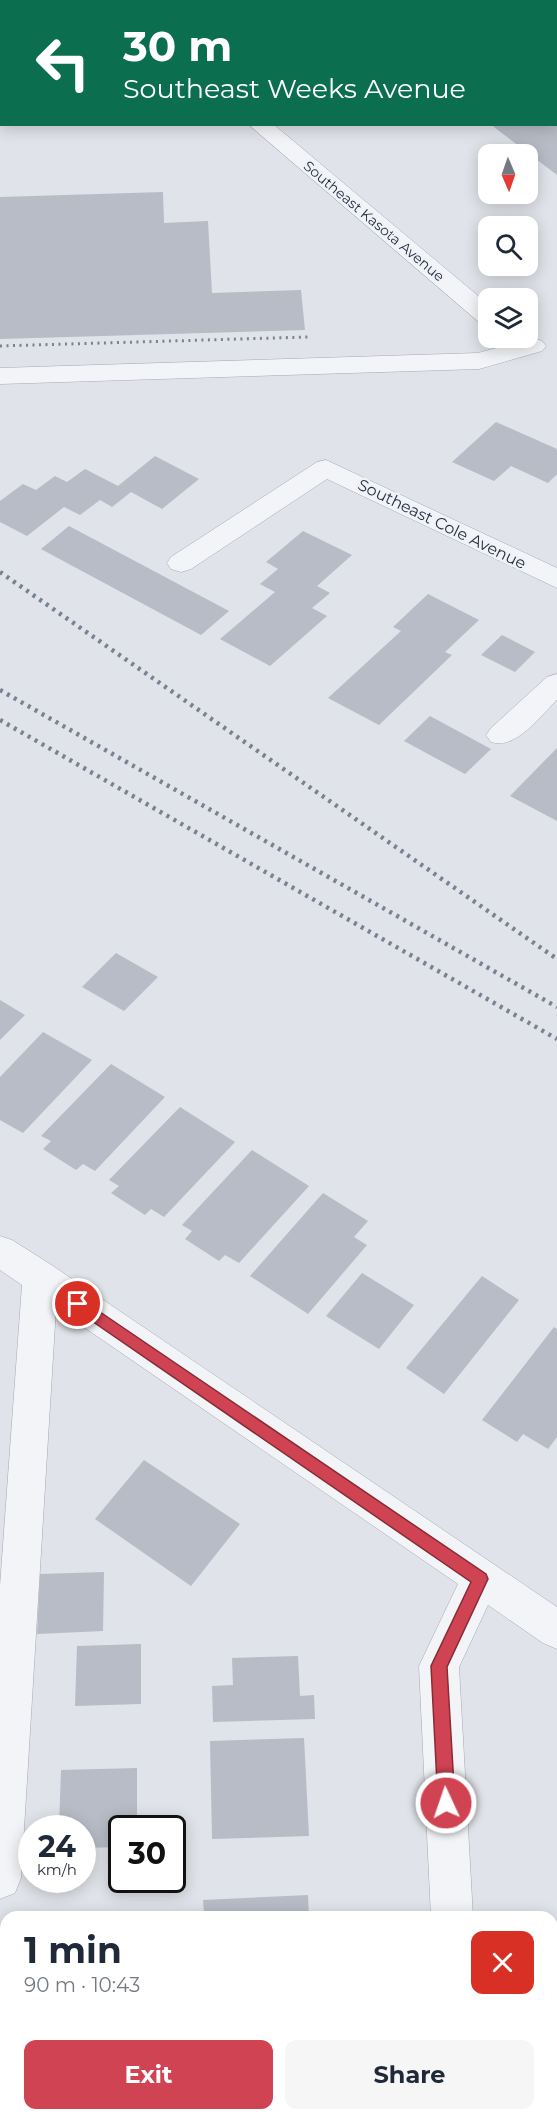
<!DOCTYPE html>
<html lang="en">
<head>
<meta charset="utf-8">
<style>
  body { margin:0; font-family:Montserrat,sans-serif; background:#f6f6f7; color:#1f2937; height:100vh; display:flex; flex-direction:column; font-size:22px; white-space:nowrap }
  * { box-sizing:border-box; margin:0 }
  p { font-size:20px; color:#747a83 }
  .icon { flex:none; width:33px; height:33px; fill:none; stroke:currentColor; stroke-width:2; stroke-linecap:round; stroke-linejoin:round }
  .map { position:relative; flex:1; overflow:hidden }
  .sheet { position:absolute; left:0px; top:1911px; width:558px; height:210px; display:flex; flex-direction:column; background:#fff; border-radius:18px 18px 0 0; box-shadow:0 3px 15px #0003 }
  .sheet>* { flex:none }
  .hud { position:absolute; left:0px; top:0px; width:558px; height:126px; box-shadow:0 3px 15px #0003; background:#0b6e4f; color:#fff; overflow:hidden }
  .needle { width:39px; rotate:178deg }
  .buttons { position:absolute; left:478px; top:144px; display:grid; gap:12px }
  .buttons a { display:grid; place-items:center; width:60px; height:60px; border-radius:12px; background:#fff; box-shadow:0 3px 15px #0003; font-size:30px }
  .speed { position:absolute; left:18px; top:1815px; display:flex; gap:12px; font-size:30px; font-weight:700; text-align:center }
  .speed>* { display:grid; place-content:center; width:78px; height:78px; border-radius:50%; background:#fff; box-shadow:0 3px 15px #0003; line-height:1 }
  .speed small { font-size:15px; font-weight:400 }
  .speed .limit { border:3px solid #111; border-radius:9px; background:#fff; color:#111 }
  .pin { position:absolute; display:grid; place-items:center; width:51px; height:51px; color:#fff; margin:-26px; border:3px solid #fff; border-radius:50%; box-shadow:0 2px 6px #0007 }
  .me { position:absolute; width:66px; margin:-33px; rotate:357deg; stroke-linejoin:round; filter:drop-shadow(0 0 4px #0008) }
  .turn { display:flex; align-items:center; gap:21px; height:126px; padding:0 24px; font-size:27px }
  .turn .icon { width:78px; height:78px; stroke-width:2.5 }
  .turn b { display:block; font-size:42px; line-height:51px }
  .round { display:grid; place-items:center; flex:none; width:63px; height:63px; border-radius:12px; background:#f6f6f7 }
  .head { display:flex; align-items:center; justify-content:space-between; height:102px; padding:0 24px }
  h1 { font-size:36px; font-weight:700; line-height:45px }
  .action { display:flex; gap:12px; margin-top:auto; padding:12px 24px }
  .action a { flex:1; height:69px; border-radius:12px; background:#d04352; color:#fff; font-size:24px; font-weight:700; line-height:69px; text-align:center }
  .action a+a { background:#f6f6f7; color:#1f2937 }
  .map>svg:first-child { display:block }
</style>
</head>
<body>
<div class="map">
<svg width="557" height="2121" viewBox="0 0 557 2121">
  <rect width="100%" height="100%" fill="#e0e3e9"/>
  <g fill="#b7bcc6">
    <path d="M490,124H557V175Z"/>
    <path d="M163,192L164,223L208,221L212,293L301,290L305,330L0,339V197Z"/>
    <path d="M496,422L557,449V474L548,483L511,466L494,481L452,462Z"/>
    <path d="M155,456L199,479L162,509L131,492L112,507L100,500L80,515L64,507L27,536L0,522V501L23,484L36,490L55,476L67,482L85,469L118,486Z"/>
    <path d="M69,526L229,611L201,635L41,549Z"/>
    <path d="M303,531L352,555L317,586L330,593L312,608L327,616L270,666L220,639L275,592L260,584L278,569L266,562Z"/>
    <path d="M428,594L479,620L445,652L452,655L379,725L328,698L401,631L393,627Z"/>
    <path d="M502,635L535,652L515,672L481,655Z"/>
    <path d="M430,716L491,749L465,774L404,741Z"/>
    <path d="M557,748V821L510,796Z"/>
    <path d="M116,953L158,977L124,1011L82,987Z"/>
    <path d="M0,1000L25,1015L0,1040Z"/>
    <path d="M43,1032L92,1060L23,1133L0,1120V1077Z"/>
    <path d="M111,1064L165,1097L95,1171L83,1164L76,1170L43,1149L51,1141L41,1136Z"/>
    <path d="M180,1107L235,1142L164,1217L151,1209L145,1215L111,1193L119,1186L109,1180Z"/>
    <path d="M252,1150L309,1186L239,1263L225,1255L219,1261L185,1239L192,1231L182,1225Z"/>
    <path d="M323,1193L368,1221L354,1237L367,1245L308,1314L250,1276Z"/>
    <path d="M362,1273L414,1305L379,1349L326,1316Z"/>
    <path d="M482,1276L519,1300L444,1394L406,1368Z"/>
    <path d="M554,1327L557,1329V1437L548,1449L523,1434L517,1442L482,1420Z"/>
    <path d="M144,1460L240,1524L191,1586L95,1519Z"/>
    <path d="M104,1572L103,1631L37,1634L40,1574Z"/>
    <path d="M141,1644V1704L75,1706L77,1646Z"/>
    <path d="M298,1656L300,1696L314,1695L315,1719L213,1722L212,1686L233,1685L232,1658Z"/>
    <path d="M304,1738L309,1836L212,1839L210,1741Z"/>
    <path d="M137,1768V1828H122V1847L82,1848V1828H59L61,1770Z"/>
    <path d="M308,1895L309,1917H188V1914L204,1913L203,1900Z"/>
  </g>
  <g fill="none" stroke-linecap="round" stroke-linejoin="round">
    <g stroke="#a5aab3" stroke-width="1">
      <g id="minor">
        <path d="M99,0H121L122,2H100Z"/>
        <path d="M248,124H273L489,305V325L480,323Z"/>
        <path d="M533,338L542,341L546,346L542,351L479,369L0,384V368L478,353Z"/>
        <path d="M326,460L557,568V588L327,479L191,569L181,572L171,569L167,563L171,557L317,462Z"/>
        <path d="M557,674V700C539,717 516,750 491,742L486,735L491,728L547,677Z"/>
        <path d="M0,1236L12,1240L53,1266L557,1607V1649L543,1643L488,1605L459,1667L473,1917H431L419,1666L458,1584L56,1308L21,1878L15,1893L0,1899V1586L22,1285L0,1270Z"/>
        <rect x="441" y="2115" width="44" height="6"/>
      </g>
    </g>
    <use href="#minor" fill="#f3f4f7" fill-rule="evenodd"/>
    <path stroke="#798293" stroke-width="3" stroke-dasharray="2 4.5" stroke-linecap="butt" d="M0,346L308,337"/>
    <g stroke="#798293" stroke-width="4.5" stroke-dasharray="3 5" stroke-linecap="butt">
      <path d="M0,572L557,959"/>
      <path d="M0,690L557,1007"/>
      <path d="M0,720L557,1039"/>
    </g>
  </g>
  <path fill="#d04352" stroke="#872c35" stroke-width="1.5" d="M78,1297L486,1574L488,1579L447,1667L455,1803L452,1809L446,1812L440,1809L438,1803L431,1666L471,1582L73,1308L70,1304L73,1299Z"/>
  <g text-anchor="middle" dominant-baseline="central" stroke-width="5" stroke-linejoin="round" paint-order="stroke">
    <g font-size="14" fill="#283041" stroke="#eff2f6">
      <text transform="translate(374 221) rotate(40)">Southeast Kasota Avenue</text>
    </g>
    <g font-size="16" fill="#283041" stroke="#eff2f6">
      <text transform="translate(442 524) rotate(26)">Southeast Cole Avenue</text>
    </g>
  </g>
</svg>
<div class="buttons">
<a><svg class="needle" viewBox="-14 -14 28 28"><path d="M0-13l5 13h-10z" fill="#e53935"/><path d="M0 13l5-13h-10z" fill="#747a83"/></svg></a>
<a><svg class="icon" aria-label="search" viewBox="0 0 24 24"><circle cx="10" cy="10" r="6"/><path d="M15 15l6 6"/></svg></a>
<a><svg class="icon" aria-label="layers" viewBox="0 0 24 24"><path d="M12 4l9 5-9 5-9-5zM3 14l9 5 9-5"/></svg></a>
</div>
<div class="speed"><div>24<small>km/h</small></div><div class="limit">30</div></div>
<div class="pin" style="left:78px;top:1304px;background:#d93025"><svg class="icon" aria-label="arrive" viewBox="0 0 24 24"><path d="M6 21V4h12l-3 4 3 4H6"/></svg></div>
<svg class="me" style="left:446px;top:1803px" viewBox="-20 -20 40 40"><circle r="17" fill="#d04352" stroke="#fff" stroke-width="3"/><path d="M0-11L8 9 0 5-8 9z" fill="#fff"/></svg>
<div class="hud">
<div class="turn"><svg class="icon" aria-label="left" viewBox="0 0 24 24"><path d="M17 20v-9H6M10 6l-5 5 5 5"/></svg><div><b>30 m</b>Southeast Weeks Avenue</div></div>
</div>
<section class="sheet">
<div class="head"><div><h1>1 min</h1><p>90 m · 10:43</p></div><a class="round" style="background:#d93025;color:#fff"><svg class="icon" aria-label="close" viewBox="0 0 24 24"><path d="M6 6l12 12M18 6L6 18"/></svg></a></div>
<div class="action"><a>Exit</a><a>Share</a></div>
</section>
</div>
</body>
</html>
